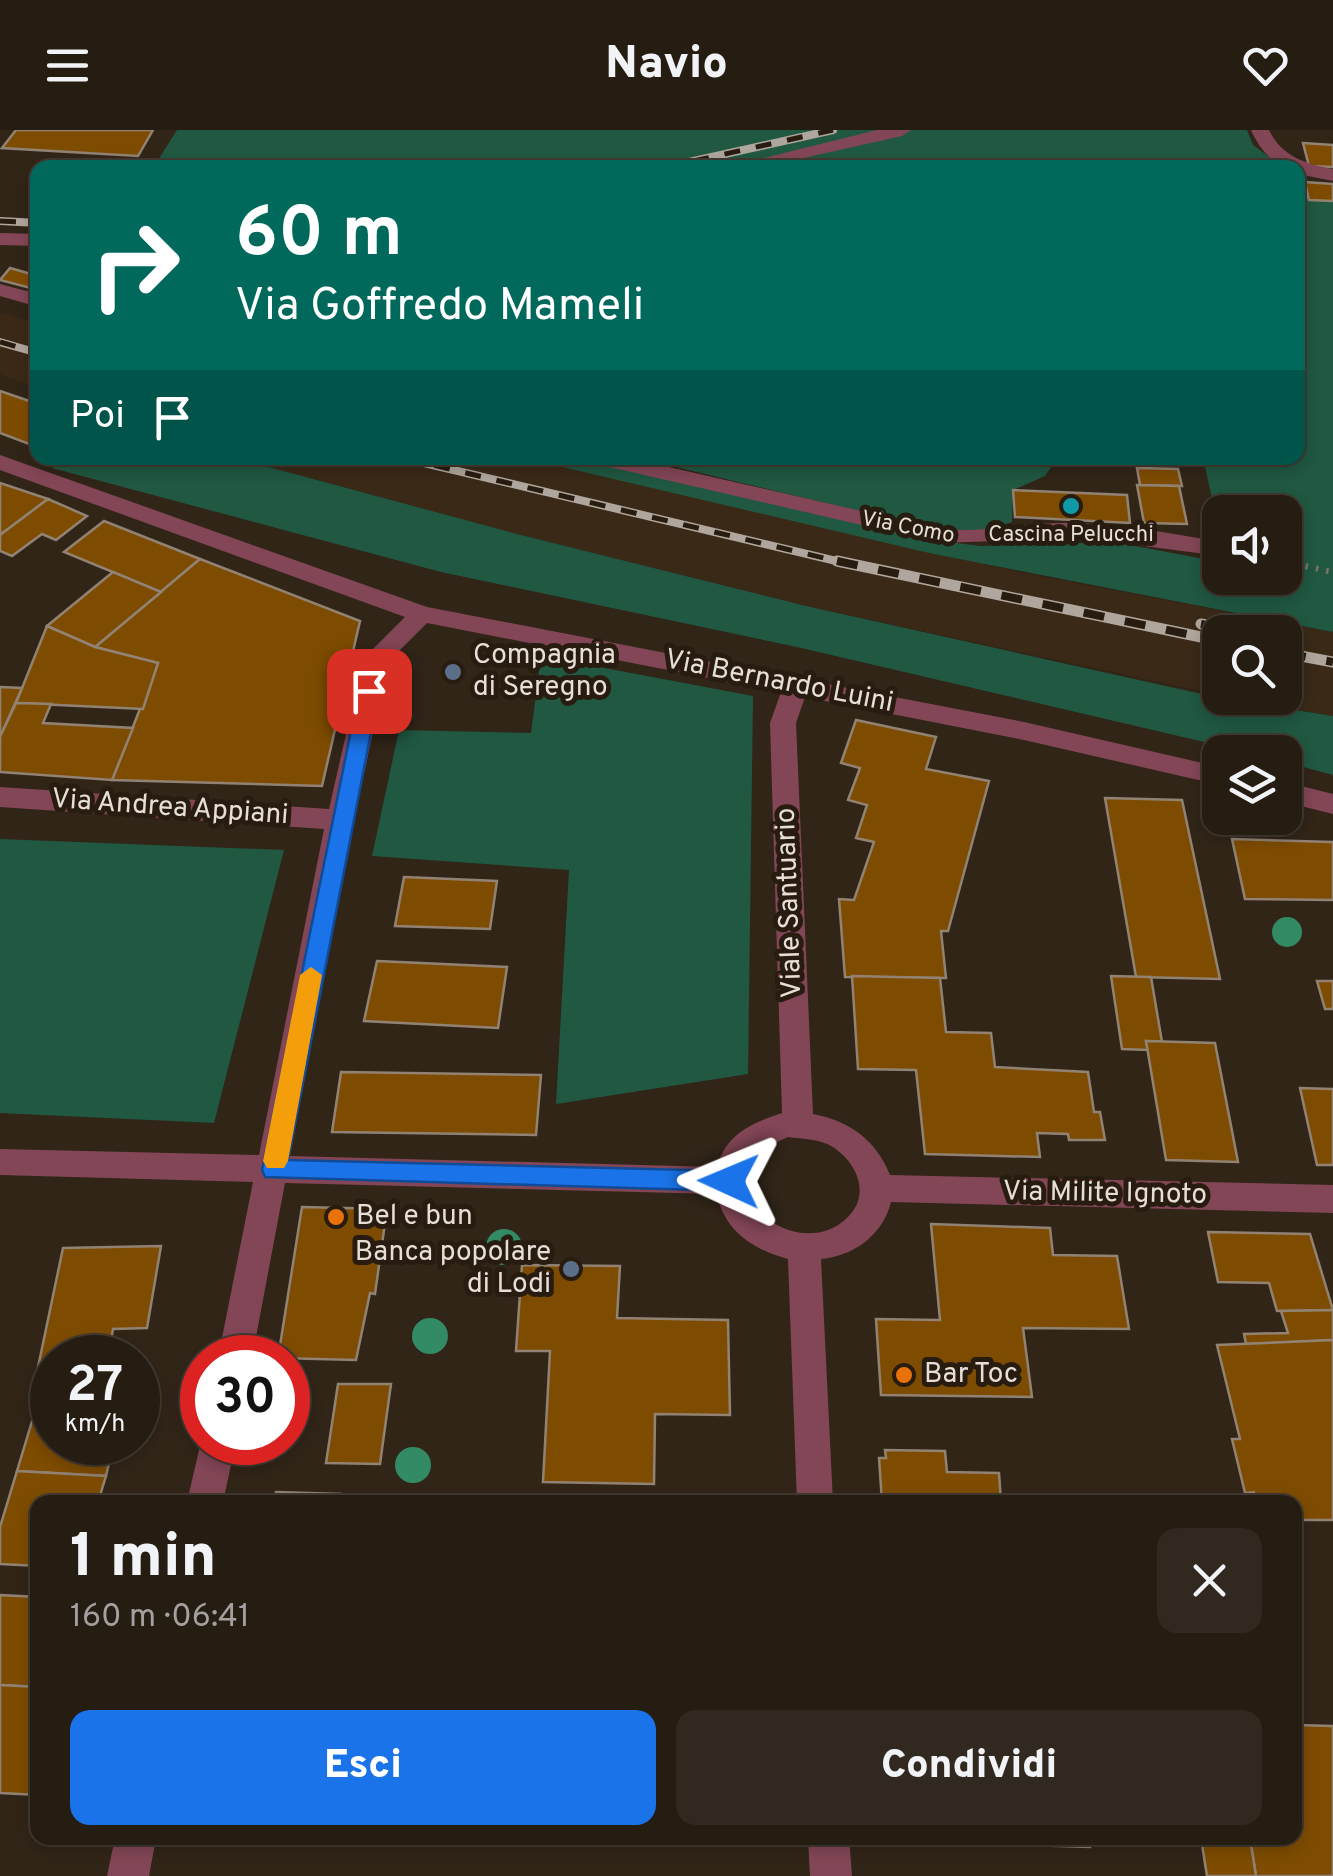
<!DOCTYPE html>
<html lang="it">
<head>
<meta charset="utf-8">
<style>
  body { margin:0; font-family:Overpass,sans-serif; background:#312920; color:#f1f3f6; height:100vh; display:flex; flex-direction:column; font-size:38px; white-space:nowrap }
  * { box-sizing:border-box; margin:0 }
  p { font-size:32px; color:#a3a19f }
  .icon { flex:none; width:55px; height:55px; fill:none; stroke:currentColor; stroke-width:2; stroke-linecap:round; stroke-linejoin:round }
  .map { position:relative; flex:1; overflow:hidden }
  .panel { position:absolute; left:30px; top:1365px; width:1272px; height:350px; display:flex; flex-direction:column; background:#251c12; border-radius:20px; box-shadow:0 5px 15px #0003,0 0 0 2px #423a32 }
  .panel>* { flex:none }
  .guide { position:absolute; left:30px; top:30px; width:1275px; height:305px; border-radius:20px; box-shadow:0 5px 15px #0003,0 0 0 2px #423a32; background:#00695c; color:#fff; overflow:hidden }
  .buttons { position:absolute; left:1202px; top:365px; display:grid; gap:20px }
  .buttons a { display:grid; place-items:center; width:100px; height:100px; border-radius:20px; background:#251c12; box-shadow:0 5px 15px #0003,0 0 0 2px #423a32; font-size:50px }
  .speed { position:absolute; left:30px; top:1205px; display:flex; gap:20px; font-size:50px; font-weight:700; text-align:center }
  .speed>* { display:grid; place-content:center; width:130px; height:130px; border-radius:50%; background:#251c12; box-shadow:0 5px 15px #0003,0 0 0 2px #423a32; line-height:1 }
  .speed small { font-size:25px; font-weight:400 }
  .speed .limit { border:15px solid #d22; background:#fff; color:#111 }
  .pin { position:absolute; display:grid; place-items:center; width:85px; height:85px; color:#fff; margin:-42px; border-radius:20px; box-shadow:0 5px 15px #0006 }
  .me { position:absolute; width:110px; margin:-55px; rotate:271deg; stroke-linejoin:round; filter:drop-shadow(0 0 8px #0008) }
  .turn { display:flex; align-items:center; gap:35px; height:210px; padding:0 40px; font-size:45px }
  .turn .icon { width:130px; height:130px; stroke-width:2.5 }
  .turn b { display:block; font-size:70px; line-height:85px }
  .then { display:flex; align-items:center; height:95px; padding:0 40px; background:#0003; gap:20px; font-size:38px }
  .round { display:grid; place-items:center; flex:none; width:105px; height:105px; border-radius:20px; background:#312920 }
  .head { display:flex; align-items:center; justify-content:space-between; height:170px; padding:0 40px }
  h1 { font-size:60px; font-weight:800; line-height:75px }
  .cta { display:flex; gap:20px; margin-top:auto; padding:20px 40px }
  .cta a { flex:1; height:115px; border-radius:20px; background:#1a73e8; color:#fff; font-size:40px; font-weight:800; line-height:115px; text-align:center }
  .cta a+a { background:#312920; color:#f1f3f6 }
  header { display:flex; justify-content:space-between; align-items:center; height:130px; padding:0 40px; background:#251c12; font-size:45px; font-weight:800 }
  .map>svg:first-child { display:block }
</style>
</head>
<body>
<header><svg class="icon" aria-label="menu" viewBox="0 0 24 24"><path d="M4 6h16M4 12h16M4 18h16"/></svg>Navio<svg class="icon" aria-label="heart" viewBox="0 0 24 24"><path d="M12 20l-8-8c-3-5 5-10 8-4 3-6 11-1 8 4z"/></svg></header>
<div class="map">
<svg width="1333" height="1746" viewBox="0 0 1333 1746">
  <rect width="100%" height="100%" fill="#312518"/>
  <g fill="#3a2917">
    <path d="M0,182L37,193V258L0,244Z"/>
    <path d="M235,328H524L1018,442L1333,502V586L1235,568H1285V502H1220V565L806,476L521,405Z"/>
  </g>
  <g fill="#205842">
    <path d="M177,0H1247L1253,15L1283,37L153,38Z"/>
    <path d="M1298,49L1333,71V502L929,423L524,328H574L932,410L981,416L1114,412L1220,432V448H1285V382H1220V404L1203,328H1298Z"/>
    <path d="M64,328H235L521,405L806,476L1220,568L1333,586V645L1285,632V622H1247L797,517L441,442L52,338Z"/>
    <path d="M639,328H1046L1051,337L1045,346L1013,360L1012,392L981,403L933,399Z"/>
    <path d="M541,526L753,566L748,944L556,974L569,740L372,726L399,600L531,603Z"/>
    <path d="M0,709L284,720L214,993L0,983Z"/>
  </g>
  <g fill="#7e4c00" stroke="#918273" stroke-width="2.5">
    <path d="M16,0H153L138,26L2,18Z"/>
    <path d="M1303,13L1333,15V37L1309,36Z"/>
    <path d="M1305,52L1333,54V71L1309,70Z"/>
    <path d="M10,138L38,146V160L0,150Z"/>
    <path d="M0,261L38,274L37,317L0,303Z"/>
    <path d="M1137,338L1178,339L1182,356L1140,355Z"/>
    <path d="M0,353L48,369L0,405Z"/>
    <path d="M1137,355L1179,356L1187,394L1144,393Z"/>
    <path d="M1013,360L1127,365L1130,393L1015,387Z"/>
    <path d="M48,369L87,386L56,410L42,404L12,426L0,421V405Z"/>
    <path d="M104,391L200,429L161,462L64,422Z"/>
    <path d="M200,429L360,491L322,656L112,650L158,533L95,517Z"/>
    <path d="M113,442L161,462L95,517L47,496Z"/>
    <path d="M47,496L95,517L158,533L143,579L16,573Z"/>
    <path d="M0,557L22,558L0,607Z"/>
    <path d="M16,573L51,574L43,593L133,598L112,650L0,642V607Z"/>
    <path d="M856,590L936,607L926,639L989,651L948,801H941L946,848L845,847L839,769L854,770L874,712L856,708L867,675L848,670L860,638L841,633Z"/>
    <path d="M1105,668L1182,670L1220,849L1136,847Z"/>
    <path d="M1232,709L1333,712V770L1245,769Z"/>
    <path d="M404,747L497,751L490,799L395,796Z"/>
    <path d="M377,831L507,837L498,898L364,891Z"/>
    <path d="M852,846L940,848L946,902L991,903L995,937L1088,942L1094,982H1100L1105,1010H1069L1068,1004L1037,1003L1040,1027L925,1024L916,940L858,939Z"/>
    <path d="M1111,846L1151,847L1162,912L1146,911L1148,920L1122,919Z"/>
    <path d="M1317,851H1333V879H1325Z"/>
    <path d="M1146,911L1215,913L1238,1032L1166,1030Z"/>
    <path d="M341,942L541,945L536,1005L332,1002Z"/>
    <path d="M1300,958L1333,959V1035H1317Z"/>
    <path d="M302,1077L387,1079L375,1164L370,1163L356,1230L278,1228Z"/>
    <path d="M931,1094L1050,1098L1053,1125L1117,1126L1129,1199L1023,1198L1032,1267L881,1265L876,1189L940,1190Z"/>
    <path d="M1208,1102L1310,1104L1333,1180L1277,1181L1269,1153L1218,1152Z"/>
    <path d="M161,1116L147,1198L113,1199L108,1228H52V1242H37L63,1118Z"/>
    <path d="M522,1135L620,1136L617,1188L728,1190L730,1285L655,1284L654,1354L543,1352L550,1221H516Z"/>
    <path d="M1333,1180V1210L1246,1214L1244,1204L1288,1203L1281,1181Z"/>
    <path d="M1333,1210V1390H1295V1372H1256L1254,1362L1245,1363L1232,1309H1240L1217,1215Z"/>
    <path d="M338,1254H391L380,1334L326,1333Z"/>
    <path d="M40,1265L52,1266V1312H114L106,1346L17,1341Z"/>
    <path d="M885,1320L945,1321L947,1342L999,1343L1001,1372H882L879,1328H886Z"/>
    <path d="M17,1341L106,1346L98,1372H38V1436L0,1434V1397Z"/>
    <path d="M276,1362L341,1364L340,1372H274Z"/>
    <path d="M0,1465L38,1467V1557L0,1555Z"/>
    <path d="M0,1555L38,1557L34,1595H38V1665L0,1663Z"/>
    <path d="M1295,1595L1333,1596V1746H1256L1250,1708H1295Z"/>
    <path d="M992,1708H1090V1717L992,1714Z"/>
    <path d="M1201,1708H1250L1256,1746H1207Z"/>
  </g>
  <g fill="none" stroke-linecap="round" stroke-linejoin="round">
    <path stroke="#7c7267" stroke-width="5" stroke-dasharray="1 5" stroke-linecap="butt" d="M1285,432L1294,434"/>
    <path stroke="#7c7267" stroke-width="6" stroke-dasharray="2.5 8" stroke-linecap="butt" d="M1285,432L1333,442"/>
    <g fill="#834656" fill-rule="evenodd">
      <path d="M877,0H911L902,6L759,38H723Z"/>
      <path d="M1251,0H1269C1282,27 1306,34 1333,39V51L1298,44V38C1274,38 1260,20 1251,0Z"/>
      <path d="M0,103L38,104V116L0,115Z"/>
      <path d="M0,154L38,164V177L0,166Z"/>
      <path d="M0,325L427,477L1024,592L1220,637V655L1024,610L805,567L796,593L813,984C850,991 876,1010 890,1045L1333,1055V1083L891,1072C883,1104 855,1126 821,1129L833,1372H797L788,1129C754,1120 724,1101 717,1064L285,1053L252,1228H218L253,1052L0,1045V1019L259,1025L324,699L0,677V657L329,679L363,529L405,487L0,340ZM427,493L781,562L770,593L782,983C752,993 726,1004 717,1037L290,1026L354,690L388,532ZM788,1007C804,1009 819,1009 833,1017C857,1033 871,1064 848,1087C794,1141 688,1047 788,1007Z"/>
      <path d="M590,328H629L940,399C982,403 1023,393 1065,393C1117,393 1169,403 1220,412V426L1084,408L940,413L601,335Z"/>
      <path d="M1285,652L1333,664V684L1285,672Z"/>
      <path d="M202,1307V1312H236L223,1372H187Z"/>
      <path d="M115,1708H156L149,1746H107Z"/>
      <path d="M808,1708H849L852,1746H810Z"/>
    </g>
    <g stroke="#afa69d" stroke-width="8">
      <g id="rail-far1">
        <path d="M662,38L833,0"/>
        <path d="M0,91L38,93"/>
        <path d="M0,212L38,223"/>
        <path d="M403,328L849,434"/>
      </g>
    </g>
    <g stroke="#afa69d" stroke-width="11">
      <g id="rail">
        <path d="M837,431L1220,511"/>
        <path d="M1201,494L1244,502"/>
        <path d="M1285,523L1333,532"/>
      </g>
    </g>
    <use href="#rail-far1" stroke="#271c0f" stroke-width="5" stroke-dasharray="16" stroke-linecap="butt"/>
    <use href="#rail" stroke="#271c0f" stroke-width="8" stroke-dasharray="21" stroke-linecap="butt"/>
  </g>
  <g fill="#328b65">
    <circle cx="1287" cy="802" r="15"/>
    <circle cx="504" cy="1117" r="18"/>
    <circle cx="430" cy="1206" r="18"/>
    <circle cx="413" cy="1335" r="18"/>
  </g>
  <path fill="#1a73e8" stroke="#114b97" stroke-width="2.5" d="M369,554L379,561L288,1030L729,1041L737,1044L741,1051L737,1058L729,1061L265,1047L262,1040L359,561Z"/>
  <path fill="#f59e0b" d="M311,837L322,845L288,1031L284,1038H267L263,1031L300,845Z"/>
  <circle fill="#0f9aa8" stroke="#271c0f" stroke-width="4" cx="1071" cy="376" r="10"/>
  <g fill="#5c6f8a" stroke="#271c0f" stroke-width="4">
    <circle cx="453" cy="542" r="10"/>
    <circle cx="571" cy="1139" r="10"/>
  </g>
  <g fill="#e8710a" stroke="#271c0f" stroke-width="4">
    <circle cx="336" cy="1087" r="10"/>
    <circle cx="904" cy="1245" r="10"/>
  </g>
  <g text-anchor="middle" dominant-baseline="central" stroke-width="10" stroke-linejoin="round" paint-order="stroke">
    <g font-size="22" fill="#e7dfd7" stroke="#271c0f">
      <text transform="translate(908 398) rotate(11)">Via Como</text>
    </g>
    <g font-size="22" fill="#e7dfd7" stroke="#271c0f">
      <text x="1071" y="405">Cascina Pelucchi</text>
    </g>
    <g font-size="28" fill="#e7dfd7" stroke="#271c0f" text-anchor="start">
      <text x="473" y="526">Compagnia<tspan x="473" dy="32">di Seregno</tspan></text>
      <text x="356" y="1087">Bel e bun</text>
      <text x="551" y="1123" text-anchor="end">Banca popolare<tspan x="551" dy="32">di Lodi</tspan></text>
      <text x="924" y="1245">Bar Toc</text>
    </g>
    <g font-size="28" fill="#e7dfd7" stroke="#271c0f">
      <text transform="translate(779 552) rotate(11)">Via Bernardo Luini</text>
      <text transform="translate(170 678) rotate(4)">Via Andrea Appiani</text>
      <text transform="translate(790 773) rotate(-92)">Viale Santuario</text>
      <text transform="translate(1105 1064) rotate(1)">Via Milite Ignoto</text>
    </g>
  </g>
</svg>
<div class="buttons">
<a><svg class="icon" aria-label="sound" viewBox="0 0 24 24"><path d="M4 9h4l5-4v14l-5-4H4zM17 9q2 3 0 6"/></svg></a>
<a><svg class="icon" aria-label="search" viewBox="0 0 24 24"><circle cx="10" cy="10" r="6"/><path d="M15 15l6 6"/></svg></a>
<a><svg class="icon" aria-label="layers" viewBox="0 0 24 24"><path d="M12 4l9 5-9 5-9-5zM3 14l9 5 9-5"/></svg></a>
</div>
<div class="speed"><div>27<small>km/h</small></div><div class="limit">30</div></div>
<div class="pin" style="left:369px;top:561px;background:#d93025"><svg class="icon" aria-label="arrive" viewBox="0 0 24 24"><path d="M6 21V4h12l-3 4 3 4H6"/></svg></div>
<svg class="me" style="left:729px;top:1051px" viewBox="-20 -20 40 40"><path d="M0-17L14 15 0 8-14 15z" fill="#1a73e8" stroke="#fff" stroke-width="4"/></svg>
<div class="guide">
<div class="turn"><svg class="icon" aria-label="right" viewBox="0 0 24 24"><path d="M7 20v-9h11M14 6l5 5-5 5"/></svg><div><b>60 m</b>Via Goffredo Mameli</div></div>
<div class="then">Poi<svg class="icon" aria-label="arrive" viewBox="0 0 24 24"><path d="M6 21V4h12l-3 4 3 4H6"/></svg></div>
</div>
<section class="panel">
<div class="head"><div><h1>1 min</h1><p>160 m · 06:41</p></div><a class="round"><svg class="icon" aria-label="close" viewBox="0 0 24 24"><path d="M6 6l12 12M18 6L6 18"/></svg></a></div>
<div class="cta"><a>Esci</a><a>Condividi</a></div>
</section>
</div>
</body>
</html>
